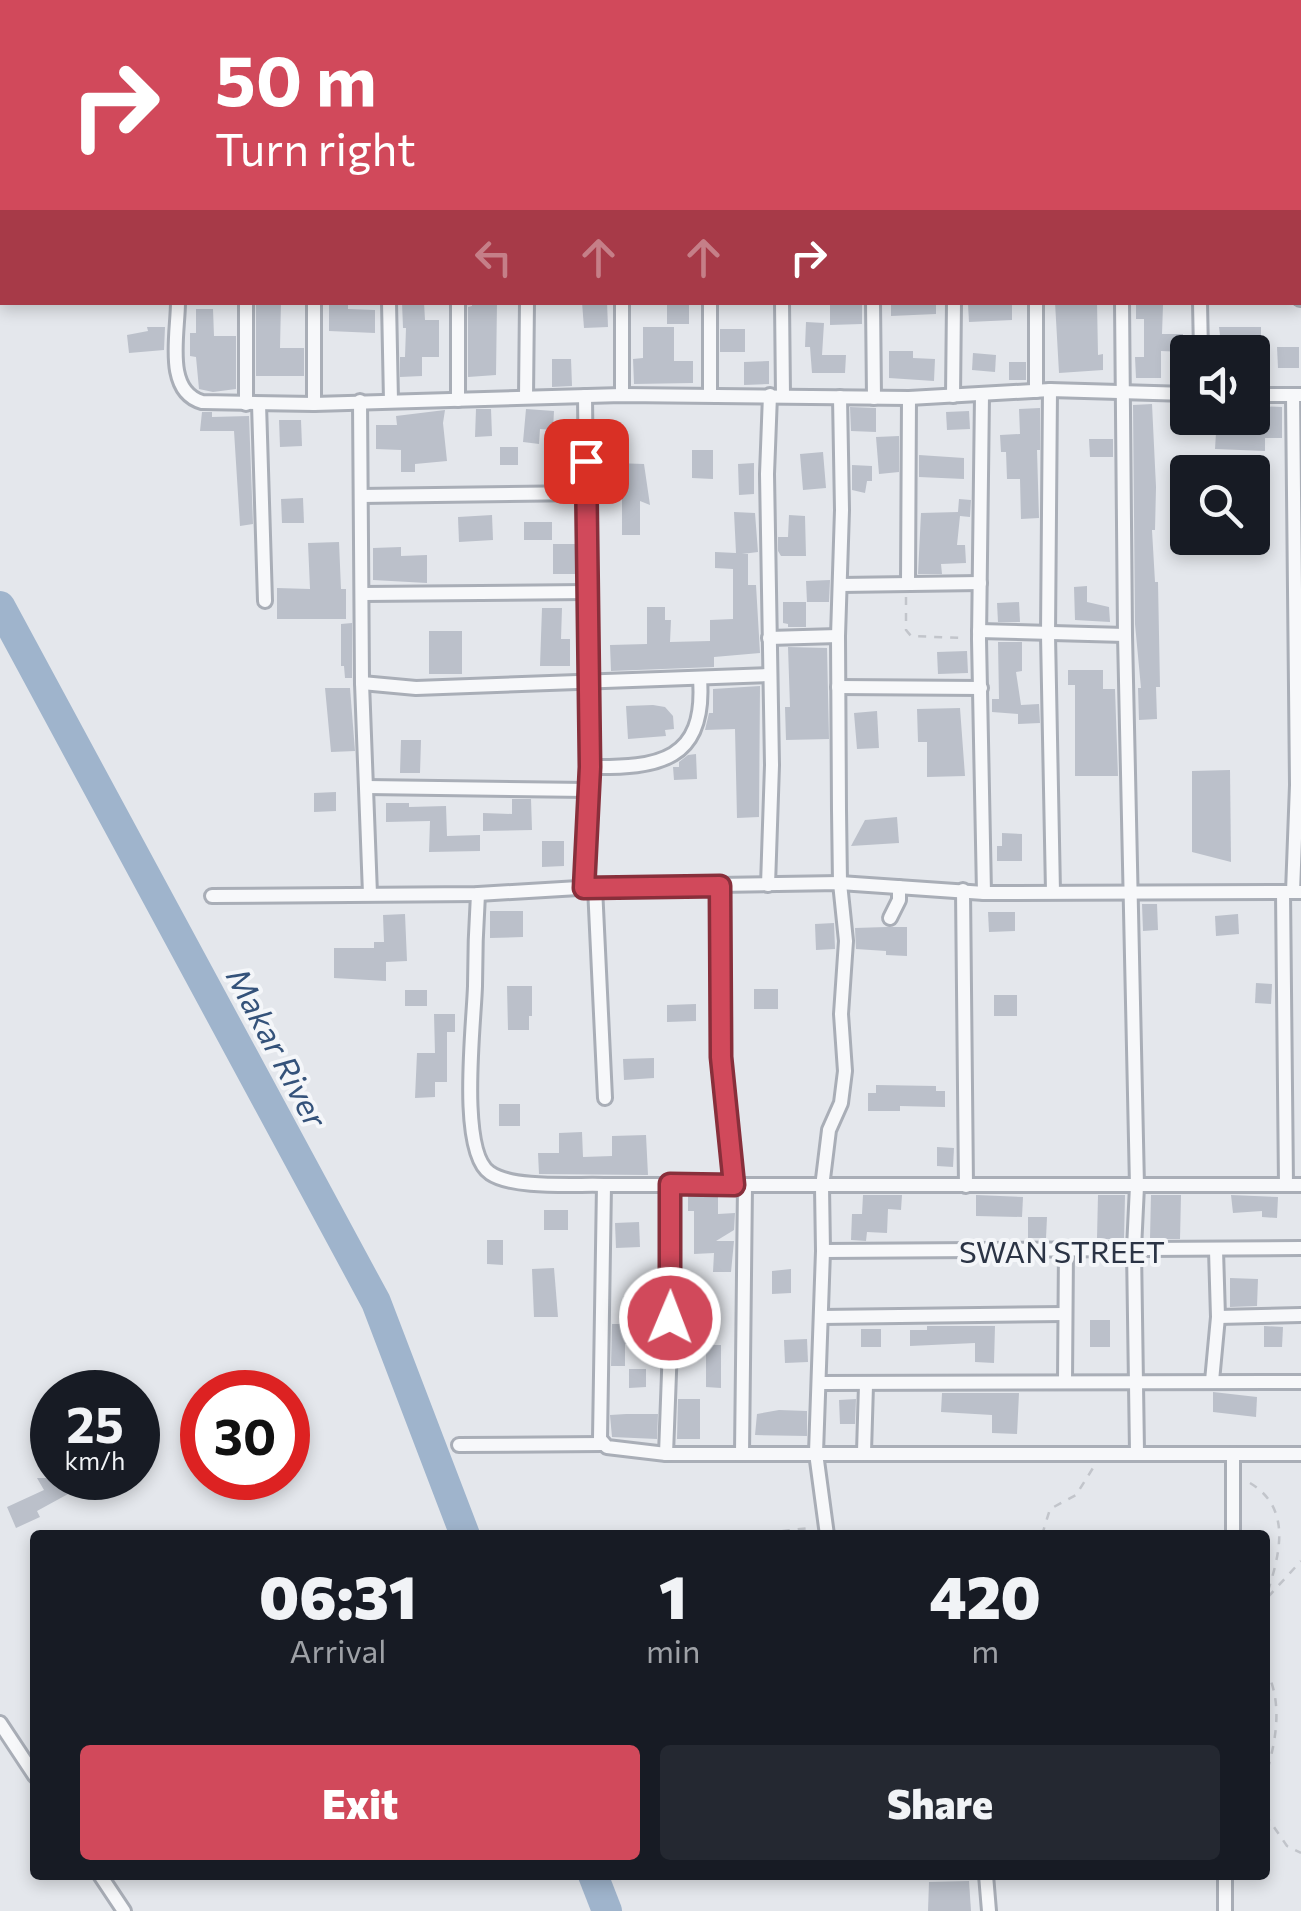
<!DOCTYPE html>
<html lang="en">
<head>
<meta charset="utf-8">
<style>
  body { margin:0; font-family:Commissioner,sans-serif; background:#242831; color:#f1f3f6; height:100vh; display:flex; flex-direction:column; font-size:38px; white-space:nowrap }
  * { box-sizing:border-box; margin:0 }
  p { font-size:32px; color:#9ea1a6 }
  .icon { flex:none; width:55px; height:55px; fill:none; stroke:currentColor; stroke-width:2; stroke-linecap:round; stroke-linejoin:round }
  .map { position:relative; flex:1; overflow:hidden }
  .drawer { position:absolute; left:30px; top:1530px; width:1240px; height:350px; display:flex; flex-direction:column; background:#171b24; border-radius:10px; box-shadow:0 5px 15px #0003 }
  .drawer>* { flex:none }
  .guide { position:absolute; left:0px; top:0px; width:1302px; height:305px; box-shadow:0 5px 15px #0003; background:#d1495b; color:#fff; overflow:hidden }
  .controls { position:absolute; left:1170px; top:335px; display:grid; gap:20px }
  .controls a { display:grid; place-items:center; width:100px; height:100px; border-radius:10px; background:#171b24; box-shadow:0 5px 15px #0003; font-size:50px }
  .speed { position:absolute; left:30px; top:1370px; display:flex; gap:20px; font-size:50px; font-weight:700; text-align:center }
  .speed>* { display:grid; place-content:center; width:130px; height:130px; border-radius:50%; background:#171b24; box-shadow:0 5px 15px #0003; line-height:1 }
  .speed small { font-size:25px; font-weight:400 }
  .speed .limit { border:15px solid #d22; background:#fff; color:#111 }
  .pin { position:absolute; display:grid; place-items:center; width:85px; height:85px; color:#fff; margin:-42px; border-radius:20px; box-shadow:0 5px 15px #0006 }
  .me { position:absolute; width:110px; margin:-55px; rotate:1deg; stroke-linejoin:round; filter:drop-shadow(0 0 8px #0008) }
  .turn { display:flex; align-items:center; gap:35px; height:210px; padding:0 50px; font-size:45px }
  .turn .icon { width:130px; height:130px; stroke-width:2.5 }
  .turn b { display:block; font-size:70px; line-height:85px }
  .lanes { display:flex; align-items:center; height:95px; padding:0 50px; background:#0003; justify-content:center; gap:50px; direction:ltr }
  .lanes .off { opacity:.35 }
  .eta { display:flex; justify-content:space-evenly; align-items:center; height:170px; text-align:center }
  .eta b { font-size:60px; font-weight:800; line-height:70px }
  .action { display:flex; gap:20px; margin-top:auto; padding:20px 50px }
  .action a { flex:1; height:115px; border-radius:10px; background:#d1495b; color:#fff; font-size:40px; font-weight:800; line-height:115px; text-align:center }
  .action a+a { background:#242831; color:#f1f3f6 }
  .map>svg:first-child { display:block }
</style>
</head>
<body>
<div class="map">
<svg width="1301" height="1911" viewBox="0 0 1301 1911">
  <rect width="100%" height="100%" fill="#e4e7ec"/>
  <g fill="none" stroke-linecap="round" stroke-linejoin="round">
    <g stroke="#9fb4cc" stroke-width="30">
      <path d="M0,606L376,1302L465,1535"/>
      <path d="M593,1875L607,1911"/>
    </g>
  </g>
  <g fill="#bbc0ca">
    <path d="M256,302H281L280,348H304V376H256Z"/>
    <path d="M329,302H348V309L375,310V333L329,331Z"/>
    <path d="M402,302H424L425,320H439V357H422V376L400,377V357H405L406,328H403Z"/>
    <path d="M472,302H497L496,375L468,377V307L472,306Z"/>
    <path d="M582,302H607L608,327L584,328Z"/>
    <path d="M891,302H936V314L891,316Z"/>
    <path d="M1012,302V320L969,322L968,304Z"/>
    <path d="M1055,302H1097L1098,355L1103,354V370L1059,373Z"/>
    <path d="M862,303V324L830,325V304Z"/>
    <rect x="667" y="305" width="22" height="19"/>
    <path d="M1136,305H1163L1162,334H1183V352L1161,351V378H1136L1135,357H1144V319H1136Z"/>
    <path d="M196,309H213L214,336H236V389L213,392L199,389L196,357L190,356V333H196Z"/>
    <path d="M806,322L824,323L822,355H846L845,373H812L810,347H805Z"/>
    <path d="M147,327H165L164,350L129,353L127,335L148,331Z"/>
    <path d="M643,327H674V361H693V383L634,384L633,359L643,358Z"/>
    <path d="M1219,327H1261V346H1239L1240,352H1222Z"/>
    <rect x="720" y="329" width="25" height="23"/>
    <path d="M1277,347H1299V368H1278Z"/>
    <path d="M889,351H913V358L935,359L934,381L889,378Z"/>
    <path d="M973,353L996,355L995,372L972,370Z"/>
    <path d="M552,359H571L572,386L552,387Z"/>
    <path d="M769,361V384L744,385V362Z"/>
    <rect x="1009" y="362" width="17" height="18"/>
    <path d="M1152,404L1156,487L1155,530H1152L1155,582H1158L1160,687H1156L1157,719L1139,720L1138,688H1141L1135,624L1133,405Z"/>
    <path d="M1252,406L1282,407V438H1265V451L1215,449L1216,433H1235L1236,418H1252Z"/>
    <path d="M850,407L876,408V432L851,431Z"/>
    <path d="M1040,408V450H1037L1039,518L1021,519L1020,479H1007L1006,452H1001L1000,435L1020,434L1019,409Z"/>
    <path d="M476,409H491L492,436L475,437Z"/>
    <path d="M526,409L554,411L553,430L540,429L539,444L523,442Z"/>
    <path d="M445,410L443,423L447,461L415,464V472H401V450L376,449V425H397L396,416Z"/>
    <path d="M969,411L970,429L947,430L946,412Z"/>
    <path d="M202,412H212V417L249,416L253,524L240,526L234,431H200Z"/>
    <path d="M279,420H301L302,446L280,447Z"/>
    <path d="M899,436V472L879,474L876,437Z"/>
    <path d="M1089,439H1113V457H1090Z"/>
    <rect x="500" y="447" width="18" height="18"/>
    <path d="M692,450H713V479L692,478Z"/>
    <path d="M823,452L826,488L803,490L800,454Z"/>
    <path d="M919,455L964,458V479L919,477Z"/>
    <path d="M615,463L644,464L650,505L640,501V535H622V493L612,489Z"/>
    <path d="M754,463V494L739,495L738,464Z"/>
    <path d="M852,465L872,466V481H867L865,493L852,490Z"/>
    <path d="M303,498L304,523H282L281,499Z"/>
    <path d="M959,499L971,500L970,517L960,516L957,545H965L966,563L941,564L942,574H918L921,513L958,512Z"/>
    <path d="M734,512L755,513L758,552L742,554H748V585H756L760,653L714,657V667L611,671L610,645L647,644V607H665V620H671L670,642L710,641V620L733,619V569L715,568V552L736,553Z"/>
    <path d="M492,515L493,540L459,542L458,517Z"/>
    <path d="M789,515L805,516L806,556H781L778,551V537H788Z"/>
    <rect x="524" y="522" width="28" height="18"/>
    <path d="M339,542L341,589H346V619H277V588L310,589L308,543Z"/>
    <path d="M553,544H575L576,574H553Z"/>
    <path d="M401,547V556L427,555V583L373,580V548Z"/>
    <path d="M830,580L829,602H807L806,581Z"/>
    <path d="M1087,586V602L1109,607L1110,622L1075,620L1074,587Z"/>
    <path d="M783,602H806V627H788V624L783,623Z"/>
    <path d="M1019,602L1020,622H998L997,603Z"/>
    <path d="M542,608H562L561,639H570V666H540Z"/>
    <path d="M352,623V678H345L344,666H341V624Z"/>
    <rect x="429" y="631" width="33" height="43"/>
    <path d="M998,642H1022V671L1016,672L1021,705L1039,704L1040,723L1018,724V714L992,712V699H999Z"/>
    <path d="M788,647L827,648L829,739L786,740L785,707H790Z"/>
    <path d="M967,651L968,673L938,674L937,652Z"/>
    <path d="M1068,670H1103V689H1115L1118,776H1075V685H1068Z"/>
    <path d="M760,686L759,817L737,818L735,729L705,730L709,713H713V689Z"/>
    <path d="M325,688H350L355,751L331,752Z"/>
    <path d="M653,705L665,707L673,716L674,729L665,730L666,736L628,739L626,706Z"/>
    <path d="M960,708L965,776L927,777V742H918L917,709Z"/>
    <path d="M877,711L879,748L857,749L854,713Z"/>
    <path d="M401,740H421L420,773H400Z"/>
    <path d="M696,754L697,779L674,780L673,767H679V762L688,755Z"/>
    <path d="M1230,770L1231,862L1192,852V771Z"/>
    <path d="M336,792V811L314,812V793Z"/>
    <path d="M512,799H531L532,830L483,831V813L512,814Z"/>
    <path d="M386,803H409V807L446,806L447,836L480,835V851L429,852L430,821L386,822Z"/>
    <path d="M897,817L899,843L851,846L865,820Z"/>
    <path d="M1002,833L1022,834V861H997V846H1002Z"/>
    <path d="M542,841H564V866L542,867Z"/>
    <path d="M1142,904H1157L1158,930L1143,931Z"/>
    <path d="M490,911H523V937L490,938Z"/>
    <path d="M988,912H1015V931L989,932Z"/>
    <path d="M405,914L407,961L386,962V981L334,978V948H374V942H384L383,915Z"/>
    <path d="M1238,914L1239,934L1216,936L1215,916Z"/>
    <path d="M834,923L835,949L816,950L815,924Z"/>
    <path d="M886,927H907V956L886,955V951L856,949L855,928Z"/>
    <path d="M1256,983L1272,984L1271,1004L1255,1003Z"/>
    <path d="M507,986H532V1016H529V1030H508Z"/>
    <rect x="754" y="989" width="24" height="20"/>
    <rect x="405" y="990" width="22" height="16"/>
    <rect x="994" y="995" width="23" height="21"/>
    <path d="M696,1004V1021L667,1022V1005Z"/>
    <path d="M434,1014H455V1032H447V1082H435V1072V1097L415,1098L417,1053H435Z"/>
    <path d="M654,1058V1078L624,1080L623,1059Z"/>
    <path d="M876,1085L936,1086V1091H945V1107L900,1106V1111H868V1093H876Z"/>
    <rect x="499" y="1104" width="21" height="22"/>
    <path d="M582,1132L583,1157L612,1156V1136L646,1135L648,1175L539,1174L538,1153H559V1133Z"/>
    <path d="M937,1147L954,1148L953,1167L937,1166Z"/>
    <path d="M688,1195H718V1214L735,1213L734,1230L716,1241H734L731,1272H713L714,1253L694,1254V1211H688Z"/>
    <path d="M863,1195H902L901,1210L888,1209L887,1233L867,1232L866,1241L851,1240L852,1214H862Z"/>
    <path d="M976,1195L1023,1197L1022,1217L976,1216Z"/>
    <path d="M1098,1195H1125L1124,1239H1097Z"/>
    <path d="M1151,1195H1181L1180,1239H1150Z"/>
    <path d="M1231,1195L1278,1197L1277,1218L1262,1217V1211L1233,1213Z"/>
    <rect x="544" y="1210" width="24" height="20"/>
    <path d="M1028,1217H1047L1046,1238H1028Z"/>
    <path d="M639,1222L640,1247L616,1248L615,1223Z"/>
    <path d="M487,1240H503V1265L487,1264Z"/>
    <path d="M554,1268L558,1317H534L532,1269Z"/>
    <path d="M791,1269V1293L772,1294V1271Z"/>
    <path d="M1230,1278L1258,1279L1257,1306L1230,1307Z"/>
    <path d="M623,1296H651L654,1343L625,1344V1366H611L612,1324H624Z"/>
    <path d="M680,1300L715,1301V1317L680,1320Z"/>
    <rect x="1090" y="1320" width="20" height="27"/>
    <path d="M927,1326H995L994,1363L975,1362V1343L910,1346V1330H927Z"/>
    <path d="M1264,1326L1283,1327L1282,1347H1264Z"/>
    <rect x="861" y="1329" width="20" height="18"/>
    <path d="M807,1339L808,1362L785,1363L784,1340Z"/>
    <path d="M706,1345H721V1388L706,1387Z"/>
    <path d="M629,1369H646V1387L629,1388Z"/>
    <path d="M1213,1392L1257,1397L1256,1417L1213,1412Z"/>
    <path d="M942,1393H1019L1017,1434L992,1433V1415L941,1412Z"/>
    <path d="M678,1399H700V1439H677Z"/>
    <path d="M856,1399L855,1424H840L839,1400Z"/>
    <path d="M779,1410L807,1411V1436L755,1435L757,1414Z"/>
    <path d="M626,1414H658L657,1439L612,1437L610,1415Z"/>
    <path d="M37,1478H74L79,1488L37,1511L40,1517L16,1528L7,1507L44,1490Z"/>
    <path d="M969,1881L971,1911H928L929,1882Z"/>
  </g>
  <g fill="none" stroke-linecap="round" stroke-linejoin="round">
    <g stroke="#a9aeb7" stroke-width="18">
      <g id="street">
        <path d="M38,0L39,2"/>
        <path d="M105,0V2"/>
        <path d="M388,0V2"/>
        <path d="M456,0V2"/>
        <path d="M706,0V2"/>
        <path d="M873,0V2"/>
        <path d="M1035,0V2"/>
        <path d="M1119,0L1120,2"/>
        <path d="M1300,0L1301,283"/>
        <path d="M183,2V0"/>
        <path d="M250,2V0"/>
        <path d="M316,2V0"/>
        <path d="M531,2V0"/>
        <path d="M622,2V0"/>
        <path d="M787,2V0"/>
        <path d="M955,2V0"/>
        <path d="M1200,2V0"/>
        <path d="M1300,299H1301"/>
        <path d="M178,302C178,334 164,391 202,402L314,404L622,395L909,398L1050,390L1188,394"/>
        <path d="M246,302V404"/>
        <path d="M389,302L391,401"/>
        <path d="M458,302V400"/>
        <path d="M622,302V395"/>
        <path d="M710,302V394"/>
        <path d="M782,302L783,396"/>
        <path d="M873,302L874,398"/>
        <path d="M1036,302V391"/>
        <path d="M1122,302L1125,635L1137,1186L1134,1249L1137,1452"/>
        <path d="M1200,302L1201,352"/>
        <path d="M1050,390L1048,635L1053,892"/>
        <path d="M982,395L979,639L984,893"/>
        <path d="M1252,395H1300"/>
        <path d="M953,396L954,302"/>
        <path d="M526,397L527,302"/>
        <path d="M360,401L362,683L370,894"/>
        <path d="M259,404L265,601"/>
        <path d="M314,404V302"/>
        <path d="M361,496L586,493"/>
        <path d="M908,584L909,398"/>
        <path d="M841,585L980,583"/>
        <path d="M363,594L587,592"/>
        <path d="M979,631L1125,635"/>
        <path d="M769,638L838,636"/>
        <path d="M362,683L416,688L769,675"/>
        <path d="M838,687L981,688"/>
        <path d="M589,767C659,768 706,761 700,679"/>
        <path d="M367,787L588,790"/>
        <path d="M768,885L772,765L767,474L770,395"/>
        <path d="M720,886L721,1057L734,1185"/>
        <path d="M595,887L605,1098"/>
        <path d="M584,888L589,767L585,396"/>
        <path d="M963,890L966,1186"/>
        <path d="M1283,892L1286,1185"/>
        <path d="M1293,892L1297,785L1293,395"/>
        <path d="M478,894C476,925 475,956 475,986C474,1023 458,1152 490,1173C513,1189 575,1184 604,1185H1301"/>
        <path d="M212,896L478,894L595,887L840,883L984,893L1301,892"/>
        <path d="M890,918L899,900V887"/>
        <path d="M604,1185L600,1439L607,1447L666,1454H1301"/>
        <path d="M823,1251L1301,1248"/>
        <path d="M821,1317L1064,1314"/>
        <path d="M1218,1317L1301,1315"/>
        <path d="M1212,1381L1218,1317L1216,1250"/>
        <path d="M1065,1382L1066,1248"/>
        <path d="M819,1383L1301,1382"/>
        <path d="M459,1445L602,1444"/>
        <path d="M864,1452L866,1385"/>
        <path d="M666,1454L670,1346V1184"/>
        <path d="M742,1454L745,1185"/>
        <path d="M827,1535L816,1453L823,1251L822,1187L829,1130L841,1103L845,1071L841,1014L846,941L840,883L839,810L838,636L842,510L840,397"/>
        <path d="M1233,1535V1454"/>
        <path d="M0,1723L35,1776"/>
        <path d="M100,1875L124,1911"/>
        <path d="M986,1875L989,1911"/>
        <path d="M1225,1875V1911"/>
      </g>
    </g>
    <g stroke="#c2c5cb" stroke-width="2.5" stroke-dasharray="8 8" stroke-linecap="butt">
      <path d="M906,597V630L911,636L962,638"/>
      <path d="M1250,1483C1295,1510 1278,1560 1265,1600"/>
      <path d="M750,1535L809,1528"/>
      <path d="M1042,1535L1050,1509L1076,1495L1093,1468"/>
      <path d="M1268,1597L1301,1561"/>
      <path d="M1265,1668C1284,1702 1276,1742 1265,1778"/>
      <path d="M1265,1814L1287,1846L1301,1853"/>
    </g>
    <use href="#street" stroke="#f7f8fa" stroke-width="12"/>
  </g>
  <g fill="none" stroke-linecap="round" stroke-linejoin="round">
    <g stroke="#882f3b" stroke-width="25">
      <path id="route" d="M586,461L590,767L584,888L720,886L721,1057L734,1185L670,1184V1318"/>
    </g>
    <use href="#route" stroke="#d1495b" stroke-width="18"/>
  </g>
  <g text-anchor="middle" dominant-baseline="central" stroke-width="8" stroke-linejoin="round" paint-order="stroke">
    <g font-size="30" fill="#2b3445" stroke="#f4f6f9">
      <text x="1062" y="1250">SWAN STREET</text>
    </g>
    <g font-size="32" font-style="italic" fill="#34527a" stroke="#f4f6f9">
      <text transform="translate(278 1047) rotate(62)">Makar River</text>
    </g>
  </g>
</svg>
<div class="controls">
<a><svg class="icon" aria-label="sound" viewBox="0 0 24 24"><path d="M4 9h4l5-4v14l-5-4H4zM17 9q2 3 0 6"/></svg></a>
<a><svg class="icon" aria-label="search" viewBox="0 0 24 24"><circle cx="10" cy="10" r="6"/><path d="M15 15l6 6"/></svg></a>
</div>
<div class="speed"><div>25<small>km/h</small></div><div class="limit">30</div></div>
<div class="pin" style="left:586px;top:461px;background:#d93025"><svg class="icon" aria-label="arrive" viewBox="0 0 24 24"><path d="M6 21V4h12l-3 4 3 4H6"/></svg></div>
<svg class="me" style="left:670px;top:1318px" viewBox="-20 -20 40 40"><circle r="17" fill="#d1495b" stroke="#fff" stroke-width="3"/><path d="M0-11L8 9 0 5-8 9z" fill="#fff"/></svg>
<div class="guide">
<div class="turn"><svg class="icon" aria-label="right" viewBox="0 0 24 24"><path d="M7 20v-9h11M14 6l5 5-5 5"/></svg><div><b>50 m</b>Turn right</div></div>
<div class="lanes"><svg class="icon off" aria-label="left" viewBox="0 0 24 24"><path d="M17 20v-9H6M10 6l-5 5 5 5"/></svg><svg class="icon off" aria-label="ahead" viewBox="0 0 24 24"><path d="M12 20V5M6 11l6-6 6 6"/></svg><svg class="icon off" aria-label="ahead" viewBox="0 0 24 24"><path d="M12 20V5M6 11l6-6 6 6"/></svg><svg class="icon" aria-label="right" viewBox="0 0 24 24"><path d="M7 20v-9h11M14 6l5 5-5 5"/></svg></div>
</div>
<section class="drawer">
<div class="eta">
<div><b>06:31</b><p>Arrival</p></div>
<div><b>1</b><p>min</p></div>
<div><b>420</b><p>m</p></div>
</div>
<div class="action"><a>Exit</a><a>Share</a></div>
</section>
</div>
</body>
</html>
